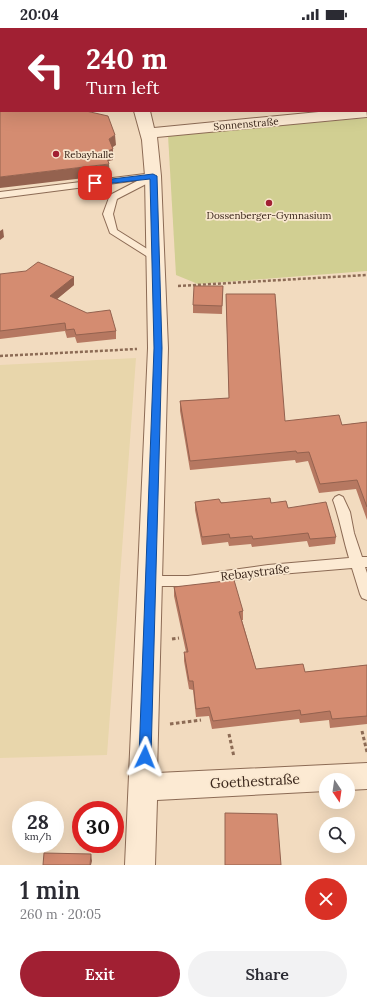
<!DOCTYPE html>
<html lang="en">
<head>
<meta charset="utf-8">
<style>
  body { margin:0; font-family:Lora,serif; background:#f2f2f3; color:#2b2b33; height:100vh; display:flex; flex-direction:column; font-size:15px; white-space:nowrap }
  * { box-sizing:border-box; margin:0 }
  p { font-size:13px; color:#7c7c81 }
  .icon { flex:none; width:22px; height:22px; fill:none; stroke:currentColor; stroke-width:2; stroke-linecap:round; stroke-linejoin:round }
  .map { position:relative; height:837px; overflow:hidden }
  .sheet { display:flex; flex-direction:column; background:#fff; flex:1 }
  .sheet>* { flex:none }
  .guide { position:absolute; left:0px; top:0px; width:367px; height:84px; box-shadow:0 4px 16px #0002; background:#a12033; color:#fff; overflow:hidden }
  .needle { width:26px; rotate:167deg }
  .controls { position:absolute; left:319px; top:745px; display:grid; gap:8px }
  .controls a { display:grid; place-items:center; width:36px; height:36px; border-radius:50%; background:#fff; box-shadow:0 4px 16px #0002; font-size:20px }
  .speed { position:absolute; left:12px; top:773px; display:flex; gap:8px; font-size:20px; font-weight:700; text-align:center }
  .speed>* { display:grid; place-content:center; width:52px; height:52px; border-radius:50%; background:#fff; box-shadow:0 4px 16px #0002; line-height:1 }
  .speed small { font-size:10px; font-weight:400 }
  .speed .limit { border:6px solid #d22; background:#fff; color:#111 }
  .pin { position:absolute; display:grid; place-items:center; width:34px; height:34px; color:#fff; margin:-17px; border-radius:8px; box-shadow:0 2px 6px #0006 }
  .me { position:absolute; width:44px; margin:-22px; rotate:2deg; stroke-linejoin:round; filter:drop-shadow(0 0 3px #0008) }
  .turn { display:flex; align-items:center; gap:14px; height:84px; padding:0 20px; font-size:18px }
  .turn .icon { width:52px; height:52px; stroke-width:2.5 }
  .turn b { display:block; font-size:28px; line-height:34px }
  .round { display:grid; place-items:center; flex:none; width:42px; height:42px; border-radius:21px; background:#f2f2f3 }
  .summary { display:flex; align-items:center; justify-content:space-between; height:68px; padding:0 20px }
  h1 { font-size:24px; font-weight:600; line-height:30px }
  .button { display:flex; gap:8px; margin-top:auto; padding:8px 20px }
  .button a { flex:1; height:46px; border-radius:24px; background:#a12033; color:#fff; font-size:16px; font-weight:600; line-height:46px; text-align:center }
  .button a+a { background:#f2f2f3; color:#2b2b33 }
  .status { display:flex; justify-content:space-between; align-items:center; height:28px; padding:0 20px; background:#fff; direction:ltr }
  .status svg { height:11px; fill:currentColor }
  .map>svg:first-child { display:block }
</style>
</head>
<body>
<div class="status"><b>20:04</b><svg viewBox="0 0 49 12"><path d="M0 12V9h3v3zM5 12V6h3v6zM10 12V3h3v9zM15 12V0h3v12zM26 1h20v11H26zM47 4h2v5h-2z"/></svg></div>
<div class="map">
<svg width="367" height="837" viewBox="0 0 367 837">
  <rect width="100%" height="100%" fill="#f2dbbf"/>
  <path fill="#e8d6ab" d="M136,330L107,727L0,730V337Z"/>
  <path fill="#d1cf92" d="M367,90V243L198,256L176,247L168,107Z"/>
  <g fill="none" stroke-linecap="round" stroke-linejoin="round">
    <g stroke="#8c6b55" stroke-width="2">
      <g id="service">
        <path d="M153,145L156,146L158,148L156,150L151,151L150,154L117,171L113,186L117,202L160,229L161,231L160,233L156,234L110,205L103,186L110,167L139,152L0,170V164Z"/>
        <path d="M339,467L343,469L350,484L354,505L362,529H367V539H365L367,545V572L362,570L360,566L352,540L268,547L188,558H151L146,557L144,553L146,549L151,548H188L268,537L349,530C343,511 340,491 333,472L335,469Z"/>
      </g>
    </g>
    <g stroke="#8c6b55" stroke-width="2">
      <g id="minor">
        <rect x="117" y="0" width="14" height="1"/>
        <path d="M366,79L367,89L157,109L161,148L168,320L157,745L367,735V761L348,762V752H326V763L157,772L155,837H125L148,320L145,148L142,112L134,83H150L154,100L329,83H366Z"/>
      </g>
    </g>
    <g stroke="#8c6b55" stroke-width="2.5" stroke-dasharray="3 2" stroke-linecap="butt">
      <path d="M178,258L367,247"/>
      <path d="M0,328L137,321"/>
    </g>
    <g stroke="#8c6b55" stroke-width="3" stroke-dasharray="3.5 2.5" stroke-linecap="butt">
      <path d="M172,611L179,610"/>
      <path d="M170,696L201,692"/>
      <path d="M362,703L367,724"/>
      <path d="M229,706L234,729"/>
    </g>
    <use href="#service" fill="#fcead3" fill-rule="evenodd"/>
    <use href="#minor" fill="#fcead3" fill-rule="evenodd"/>
  </g>
  <g fill="#b67861">
    <path d="M366,47L367,49V73H366Z"/>
    <path d="M0,246L74,249V257L57,271L116,303V311L77,315L75,309L67,310L65,303L0,311Z"/>
    <path d="M223,258L222,286L193,285V277Z"/>
    <path d="M226,266L285,393L342,397L367,394V492L356,461L319,465L308,433L296,435L295,432L190,442L180,383V373L229,370L226,275Z"/>
    <path d="M195,474L271,475L288,480L336,509L335,516L309,519L307,513L252,519L251,516L229,518L228,514L202,517L195,482Z"/>
    <path d="M174,559L243,583V592H242L256,641L305,644L367,637V696L330,700L329,692L300,695L299,691L212,701L209,688L196,689L193,662L189,661L184,633V624H186L174,568Z"/>
  </g>
  <g fill="#94624f">
    <path d="M115,107L116,117L110,121L109,111Z"/>
    <path d="M113,121V132L105,134V124Z"/>
    <path d="M109,136L110,147L0,160V149Z"/>
    <path d="M3,201L4,209L0,212V203Z"/>
    <path d="M74,249V257L51,276L50,268Z"/>
    <path d="M91,826L92,833L91,837H90Z"/>
  </g>
  <g fill="#d48c71" stroke="#94624f">
    <path d="M168,0H335L336,1H169Z"/>
    <path d="M1,8V83H86L108,88L115,107L109,111L113,121L105,124L109,136L0,149V9Z"/>
    <path d="M366,47L367,49V67H366Z"/>
    <path d="M38,234L74,249L50,268L87,285L110,282L116,303L76,307L74,301L66,302L65,295L0,303V246L26,243Z"/>
    <path d="M194,258H223L222,278L193,277Z"/>
    <path d="M226,266H275L285,393L339,387L342,397L367,394V479L357,452L320,456L309,424L297,425L296,423L190,433L180,373L229,370Z"/>
    <path d="M270,470L271,475L286,473L288,480L326,474L336,509L310,511L308,505L253,511L252,508L230,510L229,506L202,509L195,474L219,471L221,475Z"/>
    <path d="M234,552L243,583L239,584L256,641L303,636L305,644L367,637V688L332,691L330,683L301,687L300,682L213,693L209,679L196,681L193,653H189L184,624H188L174,559Z"/>
    <path d="M225,785L277,786L281,837H225Z"/>
    <path d="M44,825L91,826L90,837H43Z"/>
  </g>
  <path fill="#1a73e8" stroke="#114b97" d="M153,146L157,148L162,320L151,729L149,733L145,734L141,733L139,729L154,320L150,151L95,157L91,155L95,153Z"/>
  <g fill="#a12033" stroke="#f9e7cf" stroke-width="1.5">
    <circle cx="56" cy="126" r="4"/>
    <circle cx="269" cy="175" r="4"/>
  </g>
  <g text-anchor="middle" dominant-baseline="central" stroke-width="3.5" stroke-linejoin="round" paint-order="stroke">
    <g font-size="10" fill="#3a261b" stroke="#f9e7cf">
      <text transform="translate(246 96) rotate(-5)">Sonnenstraße</text>
    </g>
    <g font-size="10" fill="#3a261b" stroke="#f9e7cf" text-anchor="start">
      <text x="64" y="126">Rebayhalle</text>
      <text x="269" y="187" text-anchor="middle">Dossenberger-Gymnasium</text>
    </g>
    <g font-size="12" fill="#3a261b" stroke="#f9e7cf">
      <text transform="translate(255 544) rotate(-7)">Rebaystraße</text>
    </g>
    <g font-size="14" fill="#3a261b" stroke="#f9e7cf">
      <text transform="translate(255 753) rotate(-3)">Goethestraße</text>
    </g>
  </g>
</svg>
<div class="controls">
<a><svg class="needle" viewBox="-14 -14 28 28"><path d="M0-13l5 13h-10z" fill="#e53935"/><path d="M0 13l5-13h-10z" fill="#7c7c81"/></svg></a>
<a><svg class="icon" aria-label="search" viewBox="0 0 24 24"><circle cx="10" cy="10" r="6"/><path d="M15 15l6 6"/></svg></a>
</div>
<div class="speed"><div>28<small>km/h</small></div><div class="limit">30</div></div>
<div class="pin" style="left:95px;top:155px;background:#d93025"><svg class="icon" aria-label="arrive" viewBox="0 0 24 24"><path d="M6 21V4h12l-3 4 3 4H6"/></svg></div>
<svg class="me" style="left:145px;top:729px" viewBox="-20 -20 40 40"><path d="M0-17L14 15 0 8-14 15z" fill="#1a73e8" stroke="#fff" stroke-width="4"/></svg>
<div class="guide">
<div class="turn"><svg class="icon" aria-label="left" viewBox="0 0 24 24"><path d="M17 20v-9H6M10 6l-5 5 5 5"/></svg><div><b>240 m</b>Turn left</div></div>
</div>
</div>
<section class="sheet">
<div class="summary"><div><h1>1 min</h1><p>260 m · 20:05</p></div><a class="round" style="background:#d93025;color:#fff"><svg class="icon" aria-label="close" viewBox="0 0 24 24"><path d="M6 6l12 12M18 6L6 18"/></svg></a></div>
<div class="button"><a>Exit</a><a>Share</a></div>
</section>
</body>
</html>
